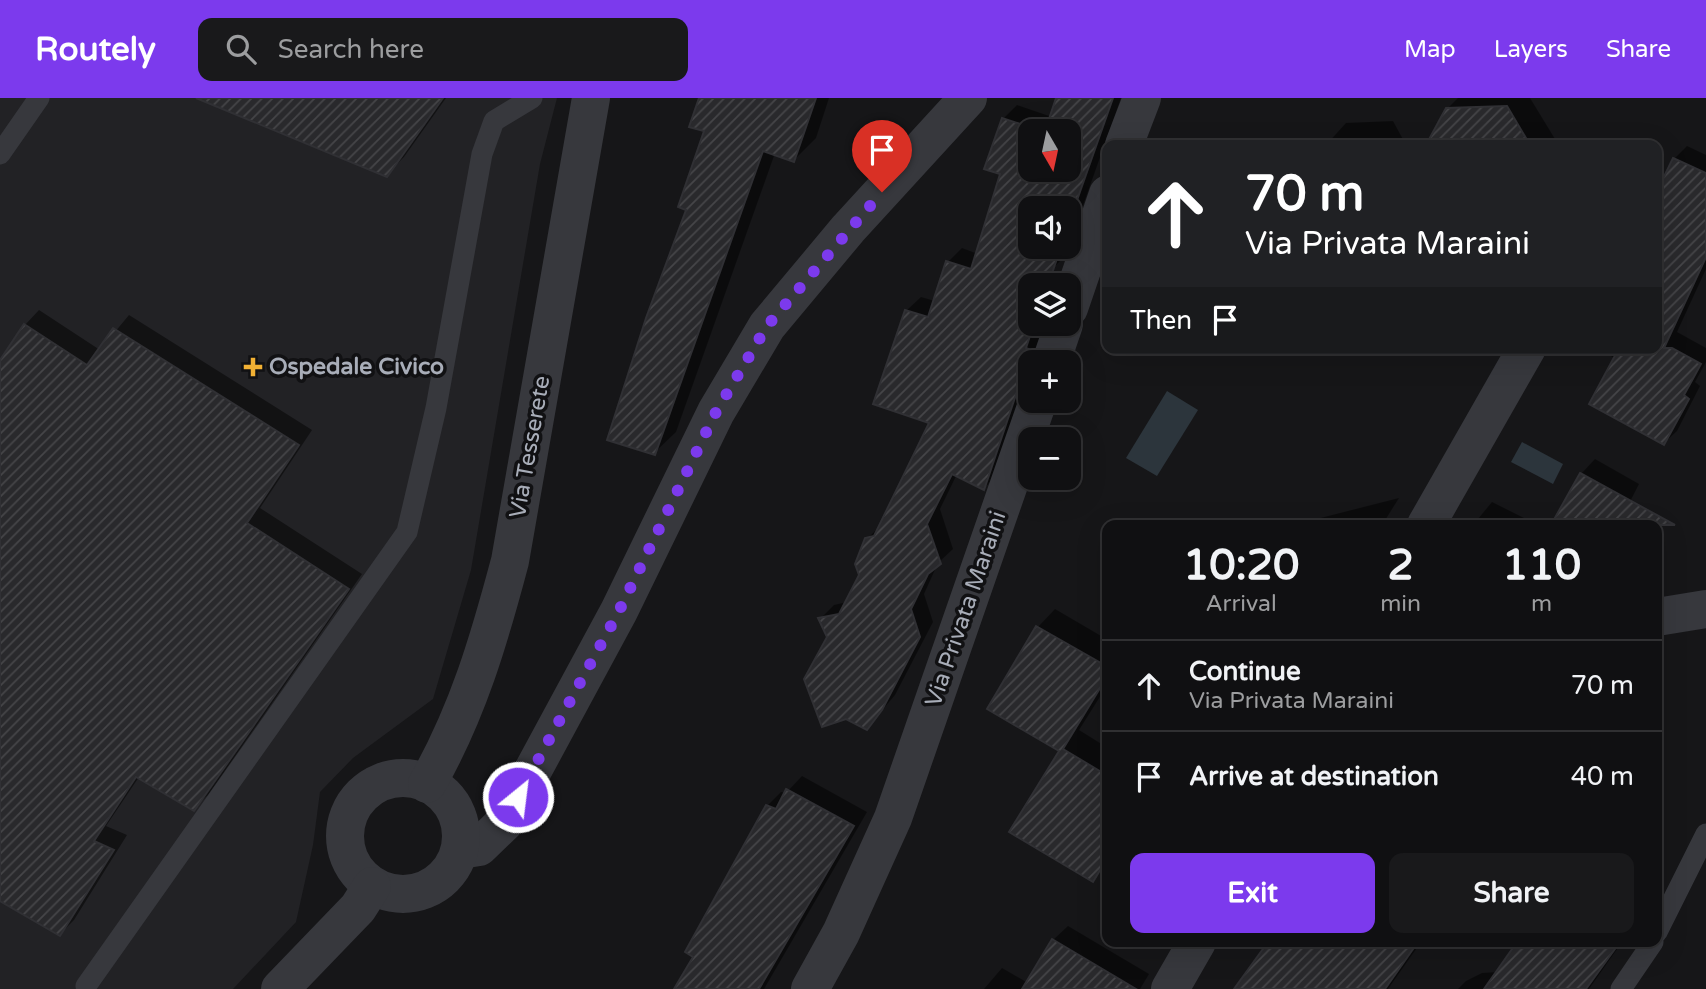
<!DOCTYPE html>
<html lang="en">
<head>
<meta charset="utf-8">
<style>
  body { margin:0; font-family:"Varela Round",sans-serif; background:#19191b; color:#f1f3f6; height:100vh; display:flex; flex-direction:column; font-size:26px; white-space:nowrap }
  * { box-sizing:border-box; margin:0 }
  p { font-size:23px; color:#9c9d9f }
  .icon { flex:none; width:38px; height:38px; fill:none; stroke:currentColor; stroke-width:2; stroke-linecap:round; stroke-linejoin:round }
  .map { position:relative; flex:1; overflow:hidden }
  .sheet { position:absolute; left:1102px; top:422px; width:560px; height:427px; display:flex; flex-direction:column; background:#101012; border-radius:14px; box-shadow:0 7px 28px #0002,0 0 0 2px #303032 }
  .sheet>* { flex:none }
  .guide { position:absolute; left:1102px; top:42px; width:560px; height:214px; border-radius:14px; box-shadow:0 7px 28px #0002,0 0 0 2px #303032; background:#202124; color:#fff; overflow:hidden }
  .needle { width:46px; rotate:171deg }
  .controls { position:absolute; left:1018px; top:21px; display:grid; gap:14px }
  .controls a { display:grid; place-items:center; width:63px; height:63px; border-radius:14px; background:#101012; box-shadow:0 7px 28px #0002,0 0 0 2px #303032; font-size:35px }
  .pin { position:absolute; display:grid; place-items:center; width:60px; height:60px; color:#fff; margin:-72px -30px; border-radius:50% 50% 50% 0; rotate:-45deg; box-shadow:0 0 7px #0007 }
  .pin .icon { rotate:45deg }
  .me { position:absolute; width:77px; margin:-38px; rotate:29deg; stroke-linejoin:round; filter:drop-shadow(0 0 5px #0008) }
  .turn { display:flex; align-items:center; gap:24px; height:147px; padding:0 28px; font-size:32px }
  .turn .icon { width:91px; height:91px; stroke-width:2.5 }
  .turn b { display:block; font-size:49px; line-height:60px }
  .then { display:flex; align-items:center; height:66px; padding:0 28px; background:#0003; gap:14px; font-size:26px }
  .eta { display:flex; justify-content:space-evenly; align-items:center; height:119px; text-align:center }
  .eta b { font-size:42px; font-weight:800; line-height:49px }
  .primary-button { display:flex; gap:14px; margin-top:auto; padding:14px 28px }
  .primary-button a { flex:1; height:80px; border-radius:14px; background:#7c3aed; color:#fff; font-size:28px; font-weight:800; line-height:80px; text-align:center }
  .primary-button a+a { background:#19191b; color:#f1f3f6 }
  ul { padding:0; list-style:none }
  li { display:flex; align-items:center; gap:21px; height:91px; padding:0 28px; border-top:2px solid #303032 }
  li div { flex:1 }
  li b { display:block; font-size:26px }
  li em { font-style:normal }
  header { display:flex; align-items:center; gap:42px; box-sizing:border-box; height:98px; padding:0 35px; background:#7c3aed; color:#fff }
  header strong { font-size:33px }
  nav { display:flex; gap:38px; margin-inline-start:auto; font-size:24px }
  .search { width:490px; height:63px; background:#19191b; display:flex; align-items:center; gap:18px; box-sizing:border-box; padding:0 24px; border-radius:14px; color:#9c9d9f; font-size:26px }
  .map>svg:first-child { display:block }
</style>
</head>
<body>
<header>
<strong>Routely</strong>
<div class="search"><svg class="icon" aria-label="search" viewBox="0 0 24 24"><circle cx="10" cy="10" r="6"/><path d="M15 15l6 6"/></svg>Search here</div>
<nav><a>Map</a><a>Layers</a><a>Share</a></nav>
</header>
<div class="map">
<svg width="1706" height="891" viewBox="0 0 1706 891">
  <defs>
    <pattern id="building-hatch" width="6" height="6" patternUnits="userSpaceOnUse" patternTransform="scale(1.75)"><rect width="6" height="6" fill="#29292c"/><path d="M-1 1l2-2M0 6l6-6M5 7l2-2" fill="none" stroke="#454548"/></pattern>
  </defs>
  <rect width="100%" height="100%" fill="#161618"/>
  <path fill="#222225" d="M0,0H557L540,66L471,472L433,601L353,660L320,694L313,747L296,824L233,891H0Z"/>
  <g fill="#2c353c">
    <path d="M1167,293L1198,312L1157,378L1126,360Z"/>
    <path d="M1522,344L1563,366L1553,386L1511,364Z"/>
  </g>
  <g fill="#0007" fill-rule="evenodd">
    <path d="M196,0H446L404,59L386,77Z"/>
    <path d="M701,0H829L816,40L794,62L775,55L676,334L654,355L688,111L706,32Z"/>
    <path d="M1058,0H1121L1069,147V110H1031V149H1069L1066,157L1052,171L1033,160L1010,227L1043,239L1035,264H1031V276L997,377L984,390L957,376L940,411L953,451L938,465L924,496L933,524L895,597L867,630L820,521L834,507L847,504L861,477L867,441L881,427L931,324L875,305L907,212L921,199L935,203L948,164L962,150L978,156L1002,75L1003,21L1017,7L1052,19ZM1031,33H1069V72H1031Z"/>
    <path d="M1458,0H1530L1555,41L1551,47H1428L1447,11Z"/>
    <path d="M1393,23L1406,47H1326L1346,25Z"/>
    <path d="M1687,48L1706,57V171L1677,234L1706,250V264L1695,284L1700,288L1677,333L1664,345L1615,260L1605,255L1607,250H1657V78L1665,81L1674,61Z"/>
    <path d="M39,212L100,252L129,217L312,332L260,410L362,476L208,697L193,711L139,679L106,728L127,737L74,822L60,836L0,784V265L25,227Z"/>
    <path d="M1595,361L1639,386L1618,427H1553L1581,376Z"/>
    <path d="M1399,400L1382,427H1293Z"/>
    <path d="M1492,404L1538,427H1473Z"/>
    <path d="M1055,511L1108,542V586L1079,632L1108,650V767L1092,782L1061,652L990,611L1038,529Z"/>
    <path d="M802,678L867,714L764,891H699L696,858L767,708L781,694L786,695Z"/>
    <path d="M1068,828L1149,876L1140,891H984L1002,870L1028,885L1053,842Z"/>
    <path d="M1270,844H1421L1388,891H1246L1240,887Z"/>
    <path d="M1519,844H1622L1589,891H1458L1466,883L1482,875L1498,874Z"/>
  </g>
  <g fill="url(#building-hatch)" stroke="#303034" stroke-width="2">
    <path d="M196,0H443L387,79Z"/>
    <path d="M699,0H816L794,64L763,53L655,357L607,342L646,220L686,112L678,109L704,33L689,29Z"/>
    <path d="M1056,0H1113L1069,125V110H1031V149H1061L1048,187H1031V226H1034L1026,250L1031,252L984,392L952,376L927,426L941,466L928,476L911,511L920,539L882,612L867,632L846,621L822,629L804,581L827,539L818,520L839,516L859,477L855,466L865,440L874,438L929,325L873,306L905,212L928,219L946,163L971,171L1000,76L984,71L1002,20L1042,33H1031V72H1069V33H1045Z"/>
    <path d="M1507,8L1530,47H1426L1446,10Z"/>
    <path d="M1673,60L1706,75V159L1664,250H1672L1701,266L1684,297L1689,301L1664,347L1589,306L1619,250H1657V93Z"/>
    <path d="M24,226L87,267L113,230L299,347L247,425L349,491L194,713L136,679L94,743L114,752L60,838L0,803V262Z"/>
    <path d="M1580,375L1675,427H1551Z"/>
    <path d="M1036,528L1108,569V577L1063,651L1108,678V759L1093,784L1009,734L1059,653L987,611Z"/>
    <path d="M786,691L854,728L759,891H674L693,859L685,854L766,707L776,711Z"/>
    <path d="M1052,841L1136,891H1022Z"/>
    <path d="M1268,844H1418L1385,891H1234Z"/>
    <path d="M1517,844H1620L1586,891H1484Z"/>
  </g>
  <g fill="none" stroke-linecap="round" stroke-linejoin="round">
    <g stroke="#37383d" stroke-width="21">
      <path d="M0,56L39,0"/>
      <path d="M1657,834L1706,736"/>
      <path d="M86,888L407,434L436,310L482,56L494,23L532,0"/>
      <path d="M1621,891L1653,844"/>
    </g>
    <g stroke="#37383d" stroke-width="38">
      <path d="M1124,47L1142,0"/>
      <path d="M1069,210L1108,96"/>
      <path d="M1051,264L1064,226"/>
      <path d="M1426,427L1527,250"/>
      <path d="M1657,519L1706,511"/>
      <path d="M460,752L479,749L505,724L619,513L716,314L767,228L848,131L968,0"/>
      <path d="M810,891L841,835L893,720L1038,303"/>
      <path d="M1170,891L1197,844"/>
    </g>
    <g stroke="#37383d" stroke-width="38">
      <circle cx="403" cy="738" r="58"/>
      <path d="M427,686C468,614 489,542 510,463L591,0"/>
      <path d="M280,891L358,810L372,788"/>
    </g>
  </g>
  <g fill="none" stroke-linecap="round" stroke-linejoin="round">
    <path stroke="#7c3aed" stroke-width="12" stroke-dasharray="0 21.6" d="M518,699L619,513L716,314L767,228L882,94"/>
  </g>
  <path fill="#f2b134" stroke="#111113" stroke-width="2.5" d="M249.5 258.5h7v7h7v7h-7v7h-7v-7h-7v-7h7z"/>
  <g text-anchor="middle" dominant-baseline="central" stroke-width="7" stroke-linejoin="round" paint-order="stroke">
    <g font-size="23" font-weight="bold" fill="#a8adb8" stroke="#111113" text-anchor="start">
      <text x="269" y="269">Ospedale Civico</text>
    </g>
    <g font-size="23" fill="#a8adb8" stroke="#111113">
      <text transform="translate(530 349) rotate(-80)">Via Tesserete</text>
      <text transform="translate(966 511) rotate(-71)">Via Privata Maraini</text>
    </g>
  </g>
</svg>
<div class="controls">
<a><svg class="needle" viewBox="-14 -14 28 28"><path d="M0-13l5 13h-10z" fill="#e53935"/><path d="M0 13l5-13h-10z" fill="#9c9d9f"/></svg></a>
<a><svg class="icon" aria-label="sound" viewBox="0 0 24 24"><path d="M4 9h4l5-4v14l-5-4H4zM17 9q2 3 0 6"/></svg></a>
<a><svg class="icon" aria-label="layers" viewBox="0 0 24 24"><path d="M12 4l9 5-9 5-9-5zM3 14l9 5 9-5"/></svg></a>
<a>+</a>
<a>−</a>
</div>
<div class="pin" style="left:882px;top:94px;background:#d93025"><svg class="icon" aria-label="arrive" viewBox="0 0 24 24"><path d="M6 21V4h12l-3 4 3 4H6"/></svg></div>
<svg class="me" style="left:518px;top:699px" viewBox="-20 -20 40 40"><circle r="17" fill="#7c3aed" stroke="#fff" stroke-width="3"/><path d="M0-11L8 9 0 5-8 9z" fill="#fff"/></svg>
<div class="guide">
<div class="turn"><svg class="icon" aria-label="ahead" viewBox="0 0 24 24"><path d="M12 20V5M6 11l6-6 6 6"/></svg><div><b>70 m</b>Via Privata Maraini</div></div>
<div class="then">Then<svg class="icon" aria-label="arrive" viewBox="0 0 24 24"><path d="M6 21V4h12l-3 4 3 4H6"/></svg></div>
</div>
<section class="sheet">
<div class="eta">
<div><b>10:20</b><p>Arrival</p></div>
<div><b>2</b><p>min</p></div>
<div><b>110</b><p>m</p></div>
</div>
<ul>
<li><svg class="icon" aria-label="ahead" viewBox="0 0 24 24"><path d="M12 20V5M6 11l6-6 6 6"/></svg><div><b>Continue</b><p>Via Privata Maraini</p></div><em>70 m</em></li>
<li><svg class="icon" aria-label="arrive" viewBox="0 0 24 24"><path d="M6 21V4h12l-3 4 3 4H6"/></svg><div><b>Arrive at destination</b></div><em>40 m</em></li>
</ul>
<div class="primary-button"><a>Exit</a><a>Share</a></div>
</section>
</div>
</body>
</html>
